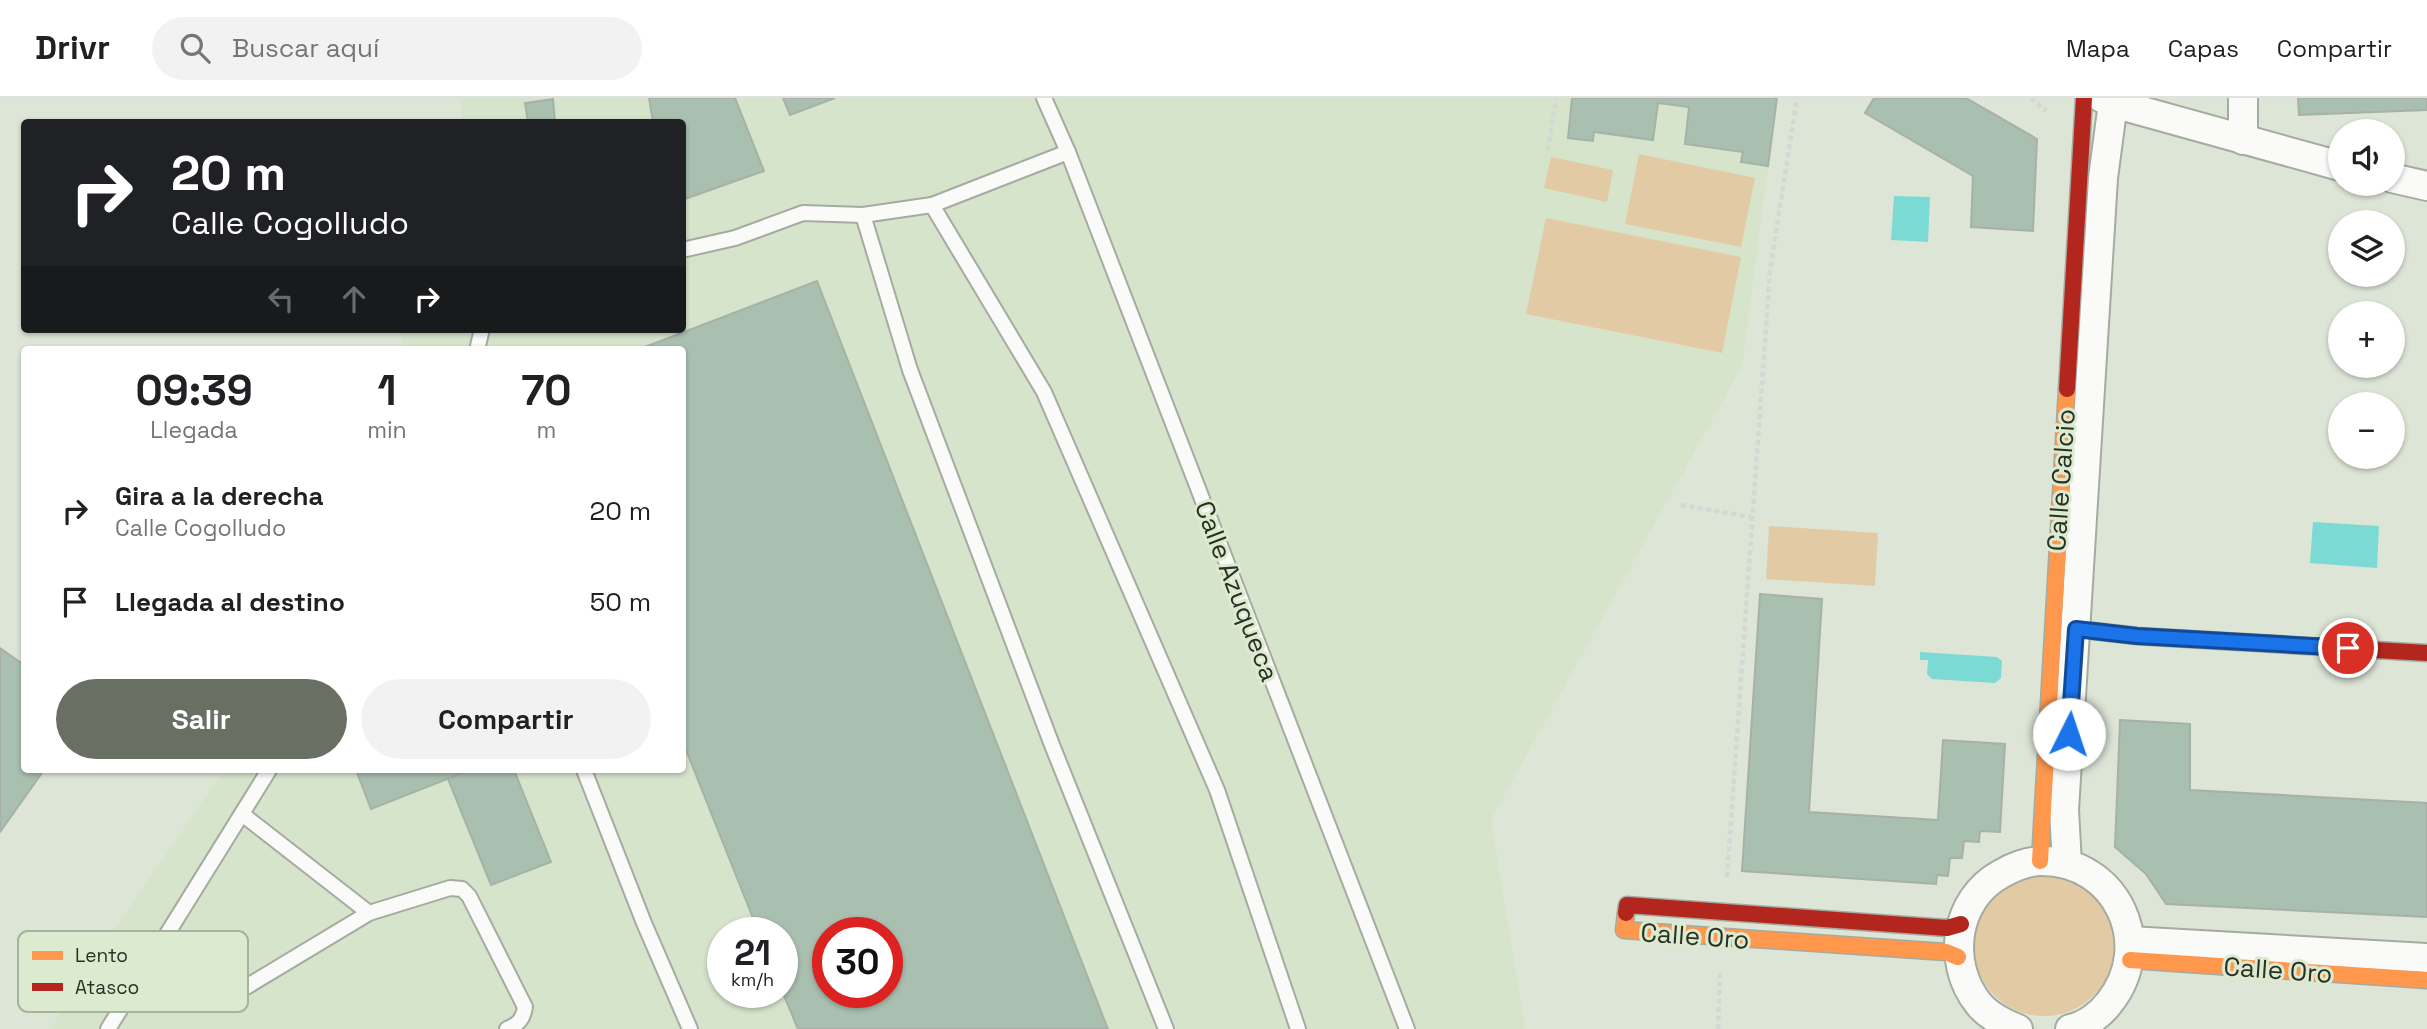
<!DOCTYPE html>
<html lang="es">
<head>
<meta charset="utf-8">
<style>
  body { margin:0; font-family:"Space Grotesk",sans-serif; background:#f2f2f2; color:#202124; height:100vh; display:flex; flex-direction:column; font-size:26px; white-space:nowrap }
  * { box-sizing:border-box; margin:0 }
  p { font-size:23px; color:#757577 }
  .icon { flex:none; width:38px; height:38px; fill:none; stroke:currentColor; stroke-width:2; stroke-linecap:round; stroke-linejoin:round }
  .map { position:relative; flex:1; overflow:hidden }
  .sheet { position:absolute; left:21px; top:248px; width:665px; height:427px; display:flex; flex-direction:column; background:#fff; border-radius:7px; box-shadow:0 2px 5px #0004 }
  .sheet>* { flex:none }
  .top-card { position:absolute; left:21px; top:21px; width:665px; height:214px; border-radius:7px; box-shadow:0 2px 5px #0004; background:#202124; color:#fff; overflow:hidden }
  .tools { position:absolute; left:2328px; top:21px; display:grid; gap:14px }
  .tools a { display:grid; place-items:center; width:77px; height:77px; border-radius:50%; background:#fff; box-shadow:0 2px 5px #0004; font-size:35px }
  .speed { position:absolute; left:707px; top:819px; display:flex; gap:14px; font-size:35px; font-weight:700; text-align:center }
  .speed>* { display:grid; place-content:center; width:91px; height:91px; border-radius:50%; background:#fff; box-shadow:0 2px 5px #0004; line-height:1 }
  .speed small { font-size:18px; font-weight:400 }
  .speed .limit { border:10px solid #d22; background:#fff; color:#111 }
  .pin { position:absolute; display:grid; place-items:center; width:60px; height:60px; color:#fff; margin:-30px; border:4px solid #fff; border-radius:50%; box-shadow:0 2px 7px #0007 }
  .me { position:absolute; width:77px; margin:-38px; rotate:4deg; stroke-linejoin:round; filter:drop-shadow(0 0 5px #0008) }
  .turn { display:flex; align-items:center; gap:24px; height:147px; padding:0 35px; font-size:32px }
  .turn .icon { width:91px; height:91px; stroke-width:2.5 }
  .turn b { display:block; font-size:49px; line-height:60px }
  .lanes { display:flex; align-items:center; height:66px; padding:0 35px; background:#0003; justify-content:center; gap:35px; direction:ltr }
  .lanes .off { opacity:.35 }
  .eta { display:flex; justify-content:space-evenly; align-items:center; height:119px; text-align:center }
  .eta b { font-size:42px; font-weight:700; line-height:49px }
  .primary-button { display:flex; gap:14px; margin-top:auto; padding:14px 35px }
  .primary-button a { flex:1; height:80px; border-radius:42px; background:#696f63; color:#fff; font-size:28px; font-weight:700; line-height:80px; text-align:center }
  .primary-button a+a { background:#f2f2f2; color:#202124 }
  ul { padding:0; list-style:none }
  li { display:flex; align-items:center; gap:21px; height:91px; padding:0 35px }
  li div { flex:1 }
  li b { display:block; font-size:26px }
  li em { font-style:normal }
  header { display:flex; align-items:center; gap:42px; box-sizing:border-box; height:98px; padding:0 35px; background:#fff; border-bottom:2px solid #e0e0e0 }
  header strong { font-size:33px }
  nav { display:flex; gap:38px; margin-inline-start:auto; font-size:24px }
  .search { width:490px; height:63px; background:#f2f2f2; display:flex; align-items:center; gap:18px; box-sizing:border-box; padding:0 24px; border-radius:38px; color:#757577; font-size:26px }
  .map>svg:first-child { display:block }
</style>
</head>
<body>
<header>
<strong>Drivr</strong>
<div class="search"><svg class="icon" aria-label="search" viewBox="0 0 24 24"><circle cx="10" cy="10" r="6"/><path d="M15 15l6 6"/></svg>Buscar aquí</div>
<nav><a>Mapa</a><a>Capas</a><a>Compartir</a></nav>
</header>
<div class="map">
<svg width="2427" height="931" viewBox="0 0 2427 931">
  <rect width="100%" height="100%" fill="#dde5d6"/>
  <path fill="#d6e4cc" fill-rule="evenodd" d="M460,0H1777L1742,268L1491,721L1525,931H50L122,820L224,672H682V252H403L401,231H682V24H462ZM723,835H782V894H723ZM828,835H887V894H828Z"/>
  <g fill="#e2cba4">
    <path d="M1639,56L1755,80L1741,149L1625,126Z"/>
    <path d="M1551,59L1613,72L1607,104L1544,90Z"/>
    <path d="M1546,120L1741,159L1722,255L1526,216Z"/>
    <path d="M1769,428L1878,435L1875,488L1766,481Z"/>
    <circle cx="2044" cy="848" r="70"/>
  </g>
  <g fill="#7bdad3">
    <path d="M1894,98L1930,99L1928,144L1891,142Z"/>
    <path d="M2313,424L2379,428L2377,470L2310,465Z"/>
    <path d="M1920,554L1997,559L2002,563L2001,580L1995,585L1932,581L1927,576L1928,562H1920Z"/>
  </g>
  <g fill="#a9bfb0" stroke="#a8b1a7" stroke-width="2" fill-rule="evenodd">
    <path d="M649,0H735L764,73L682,102V24H653Z"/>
    <path d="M783,0H835L790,17Z"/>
    <path d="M1572,0H1777L1768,68L1741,64L1743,54L1685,46L1689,9L1658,5L1653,42L1594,34L1593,43L1568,40Z"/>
    <path d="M1874,0H1966L2037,41L2033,133L1971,129L1973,78L1865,15Z"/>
    <path d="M2298,0H2427V12L2299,17Z"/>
    <path d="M553,1L555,24H528L525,5Z"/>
    <path d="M817,183L1104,921L1108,931H798L782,893V835H759L682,642V252H637ZM828,835H887V894H828Z"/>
    <path d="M1760,496L1822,501L1809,714L1938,722L1943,642L2005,646L2000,734L1980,733L1979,744L1964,743L1962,760H1950L1948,778L1937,777L1936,786L1742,773Z"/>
    <path d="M0,550L24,567V672H44L0,734Z"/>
    <path d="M2120,622L2190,626V692L2427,705V819L2166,806L2146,776L2115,749Z"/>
    <path d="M356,672H470L371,711Z"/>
    <path d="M470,672H514L551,764L491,787L448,681Z"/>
  </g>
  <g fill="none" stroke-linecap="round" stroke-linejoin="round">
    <g stroke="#a5aba0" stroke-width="18">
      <g id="lane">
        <path d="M1044,0L1068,54L1407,931"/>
        <path d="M932,107L1044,294L1217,692L1298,931"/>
        <path d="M863,117L910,272L1052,647L1166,931"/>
        <path d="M682,152L735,140L803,115L863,117L932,107L1068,54"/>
        <path d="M477,252L482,231"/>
        <path d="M584,672L644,825L690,931"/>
        <path d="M242,716L369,815L450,790L462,791L469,798L525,909C523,921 519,926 507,931"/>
        <path d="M231,898L369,815"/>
        <path d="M108,931L269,672"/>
      </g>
    </g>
    <g stroke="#a5aba0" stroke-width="32">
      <g id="street">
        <path d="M2102,0L2113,5L2340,68"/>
        <path d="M2243,0V42"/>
        <path d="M2392,80L2427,88"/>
        <path d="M2067,766L2064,712L2103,80L2113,5"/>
        <path d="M2130,843L2427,860"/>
        <path d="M2018,931C2003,925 1988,918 1978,905C1946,864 1955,801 2001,776C2013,769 2027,763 2042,763C2117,763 2156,847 2109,905C2100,917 2085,928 2070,931"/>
      </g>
    </g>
    <g stroke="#a5aba0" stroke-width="19">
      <g id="slow">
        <path d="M2040,763L2067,291"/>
        <path d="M1626,815L1624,832L1946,854L1958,859"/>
        <path d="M2130,862L2427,882"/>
      </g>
    </g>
    <g stroke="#a5aba0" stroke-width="19">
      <g id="jam">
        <path d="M2067,291L2084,0"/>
        <path d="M2076,531L2137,538L2427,555"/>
        <path d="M1626,815L1627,807L1947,830L1961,826"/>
      </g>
    </g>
    <g stroke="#d4d7d3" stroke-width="4.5" stroke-dasharray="5 3.5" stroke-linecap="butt">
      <path d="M2031,0L2046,13"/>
      <path d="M1548,52L1556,0"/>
      <path d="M1681,407L1751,419"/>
      <path d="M1727,779L1770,173L1797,0"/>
      <path d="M1718,931L1720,875"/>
    </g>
    <use href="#lane" stroke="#fafbf9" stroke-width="14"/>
    <use href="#street" stroke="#fafbf9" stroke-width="28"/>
    <use href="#slow" stroke="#ff974d" stroke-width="16"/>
    <use href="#jam" stroke="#b3261e" stroke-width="16"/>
  </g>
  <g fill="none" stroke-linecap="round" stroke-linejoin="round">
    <g stroke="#114b97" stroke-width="18">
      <path id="route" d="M2069,636L2076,531L2137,538L2348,550"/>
    </g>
    <use href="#route" stroke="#1a73e8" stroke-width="12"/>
  </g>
  <g text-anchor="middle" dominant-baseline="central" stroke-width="6" stroke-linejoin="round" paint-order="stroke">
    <g font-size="26" fill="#2a3025" stroke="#dcebd0">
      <text transform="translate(2061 382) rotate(-86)">Calle Calcio</text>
      <text transform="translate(1237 493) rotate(69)">Calle Azuqueca</text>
      <text transform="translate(1695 838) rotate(4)">Calle Oro</text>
      <text transform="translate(2278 872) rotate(4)">Calle Oro</text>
    </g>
  </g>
  <rect x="18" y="833" width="230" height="81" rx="10" fill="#dcebd0" stroke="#a7b39d" stroke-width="2"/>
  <rect x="32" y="853" width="31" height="9" fill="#ff974d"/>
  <rect x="32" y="885" width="31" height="8" fill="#b3261e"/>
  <g font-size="19" fill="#2a3025">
    <text x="75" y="864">Lento</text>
    <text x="75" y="896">Atasco</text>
  </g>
</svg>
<div class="tools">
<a><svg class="icon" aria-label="sound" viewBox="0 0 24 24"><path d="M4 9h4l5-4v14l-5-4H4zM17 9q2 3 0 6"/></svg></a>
<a><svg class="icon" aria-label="layers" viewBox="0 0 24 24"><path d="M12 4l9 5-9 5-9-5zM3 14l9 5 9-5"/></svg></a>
<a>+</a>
<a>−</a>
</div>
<div class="speed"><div>21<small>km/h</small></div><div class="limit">30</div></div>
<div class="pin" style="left:2348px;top:550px;background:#d93025"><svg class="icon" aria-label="arrive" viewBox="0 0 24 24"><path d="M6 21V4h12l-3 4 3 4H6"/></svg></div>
<svg class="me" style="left:2069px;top:636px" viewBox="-20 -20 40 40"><circle r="19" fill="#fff"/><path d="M0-13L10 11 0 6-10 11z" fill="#1a73e8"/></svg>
<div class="top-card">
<div class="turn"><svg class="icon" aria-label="right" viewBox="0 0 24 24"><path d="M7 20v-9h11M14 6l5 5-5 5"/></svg><div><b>20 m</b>Calle Cogolludo</div></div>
<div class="lanes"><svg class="icon off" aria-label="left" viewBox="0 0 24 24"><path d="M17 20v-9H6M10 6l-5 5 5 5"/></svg><svg class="icon off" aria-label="ahead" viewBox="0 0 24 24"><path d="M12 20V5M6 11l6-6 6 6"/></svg><svg class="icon" aria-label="right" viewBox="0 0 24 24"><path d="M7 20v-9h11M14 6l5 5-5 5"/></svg></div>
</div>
<section class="sheet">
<div class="eta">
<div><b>09:39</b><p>Llegada</p></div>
<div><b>1</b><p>min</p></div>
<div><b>70</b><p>m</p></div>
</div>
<ul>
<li><svg class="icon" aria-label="right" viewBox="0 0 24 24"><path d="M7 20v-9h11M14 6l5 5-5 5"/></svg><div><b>Gira a la derecha</b><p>Calle Cogolludo</p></div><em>20 m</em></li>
<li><svg class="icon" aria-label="arrive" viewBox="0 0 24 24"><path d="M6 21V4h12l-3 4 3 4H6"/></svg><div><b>Llegada al destino</b></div><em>50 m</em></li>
</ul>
<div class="primary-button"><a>Salir</a><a>Compartir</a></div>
</section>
</div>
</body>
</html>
